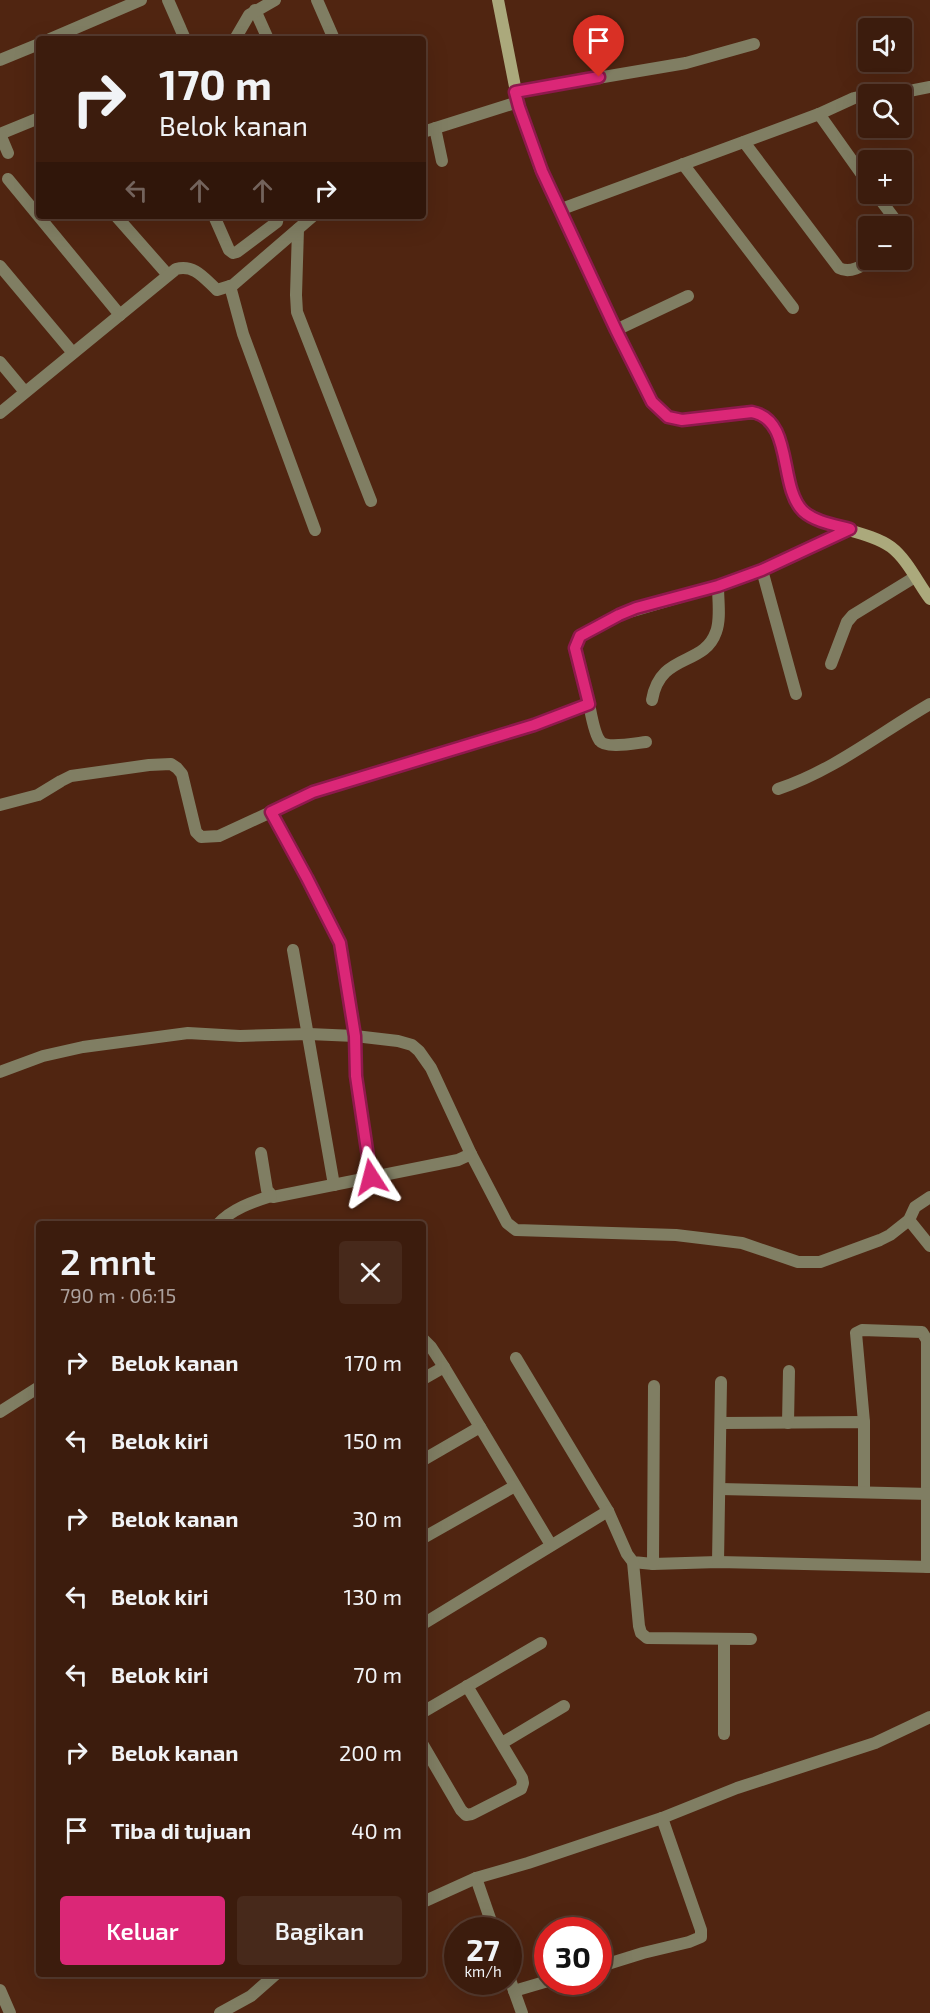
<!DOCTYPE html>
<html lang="id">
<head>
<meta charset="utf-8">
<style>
  body { margin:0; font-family:"Exo 2",sans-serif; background:#47291b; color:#f1f3f6; height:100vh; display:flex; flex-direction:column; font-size:22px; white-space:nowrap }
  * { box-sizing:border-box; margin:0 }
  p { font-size:20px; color:#aca19d }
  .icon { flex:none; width:33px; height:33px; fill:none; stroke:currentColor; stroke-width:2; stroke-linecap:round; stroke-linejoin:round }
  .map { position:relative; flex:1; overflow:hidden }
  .details { position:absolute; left:36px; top:1221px; width:390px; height:756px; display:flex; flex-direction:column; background:#3c1c0d; border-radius:6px; box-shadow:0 6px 24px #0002,0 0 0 2px #553a2e }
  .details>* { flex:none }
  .top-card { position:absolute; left:36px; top:36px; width:390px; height:183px; border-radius:6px; box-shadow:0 6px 24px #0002,0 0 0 2px #553a2e; background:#3c1c0d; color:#f1f3f6; overflow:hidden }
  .tools { position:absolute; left:858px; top:18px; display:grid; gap:12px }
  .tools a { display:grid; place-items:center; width:54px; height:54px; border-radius:6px; background:#3c1c0d; box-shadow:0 6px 24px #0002,0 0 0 2px #553a2e; font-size:30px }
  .speed { position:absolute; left:444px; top:1917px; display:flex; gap:12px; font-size:30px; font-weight:700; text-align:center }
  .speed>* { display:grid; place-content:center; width:78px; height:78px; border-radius:50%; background:#3c1c0d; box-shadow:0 6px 24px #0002,0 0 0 2px #553a2e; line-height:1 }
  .speed small { font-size:15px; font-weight:400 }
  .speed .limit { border:9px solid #d22; background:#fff; color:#111 }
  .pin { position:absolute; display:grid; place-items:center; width:51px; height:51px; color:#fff; margin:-62px -26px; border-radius:50% 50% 50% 0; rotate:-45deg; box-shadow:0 0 6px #0007 }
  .pin .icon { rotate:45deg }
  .me { position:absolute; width:66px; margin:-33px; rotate:351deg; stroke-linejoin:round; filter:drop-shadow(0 0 4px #0008) }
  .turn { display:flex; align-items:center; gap:21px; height:126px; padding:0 24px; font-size:27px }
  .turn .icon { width:78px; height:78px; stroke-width:2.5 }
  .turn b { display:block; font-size:42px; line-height:51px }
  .lanes { display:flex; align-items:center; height:57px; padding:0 24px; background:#0003; justify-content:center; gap:30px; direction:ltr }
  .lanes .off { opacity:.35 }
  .round { display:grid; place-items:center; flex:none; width:63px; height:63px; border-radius:6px; background:#47291b }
  .head { display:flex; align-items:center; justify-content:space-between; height:102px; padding:0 24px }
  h1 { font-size:36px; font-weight:600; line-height:45px }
  .button { display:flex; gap:12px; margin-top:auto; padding:12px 24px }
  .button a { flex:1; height:69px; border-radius:6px; background:#db2777; color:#fff; font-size:24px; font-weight:600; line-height:69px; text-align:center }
  .button a+a { background:#47291b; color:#f1f3f6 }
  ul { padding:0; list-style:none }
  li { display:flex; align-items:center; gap:18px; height:78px; padding:0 24px }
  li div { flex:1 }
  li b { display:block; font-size:22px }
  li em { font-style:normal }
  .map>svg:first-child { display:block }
</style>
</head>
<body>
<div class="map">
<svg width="930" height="2013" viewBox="0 0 930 2013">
  <rect width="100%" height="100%" fill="#502511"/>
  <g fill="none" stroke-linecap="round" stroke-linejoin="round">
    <g stroke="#807e63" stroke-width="12">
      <path d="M168,0L185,39"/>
      <path d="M317,0L334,39"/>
      <path d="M255,10L268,39"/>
      <path d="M50,39L141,0"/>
      <path d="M235,39L249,15L275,0"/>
      <path d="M0,60L39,44"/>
      <path d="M515,92L686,63L754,44"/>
      <path d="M894,94L930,87"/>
      <path d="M819,114L868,183"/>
      <path d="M435,128L442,161"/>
      <path d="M423,132L518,102"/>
      <path d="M0,134L39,118"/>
      <path d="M0,134L8,153"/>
      <path d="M744,142L839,268C850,274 862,266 871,260"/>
      <path d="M683,164L793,308"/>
      <path d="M8,179L120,315"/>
      <path d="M876,194L900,226"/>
      <path d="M559,210L819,114L854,98L868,95"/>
      <path d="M116,216L168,275"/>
      <path d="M214,216L229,250L233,253L237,252L277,222L278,216"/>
      <path d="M298,229L296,295L297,312L371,501"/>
      <path d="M0,266L73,353"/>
      <path d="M230,286L243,334L315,530"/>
      <path d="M616,330L688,296"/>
      <path d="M0,362L25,392"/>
      <path d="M0,413L176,269C194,264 204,278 217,290L233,285L313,216"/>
      <path d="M762,570L796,694"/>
      <path d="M831,664L847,622L853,615L915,577"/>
      <path d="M652,700C660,652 704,667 716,632C721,619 718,601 718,586"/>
      <path d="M589,704C591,713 594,734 600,741C606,749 636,743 646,742"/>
      <path d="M778,789C833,771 880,733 930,704"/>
      <path d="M0,805L38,795L61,781L71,776L149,765L171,764L177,768L182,774L196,832L201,837L219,836L271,812L307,878L340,943L355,1036L356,1076L371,1177"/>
      <path d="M271,812L313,792L534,725L589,704L575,648L580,636L619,615L718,586L762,570L850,529"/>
      <path d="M293,950L334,1185"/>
      <path d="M0,1072L43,1056L83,1047L188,1033L240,1036L309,1034L355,1036L398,1041L412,1045L419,1051L431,1068L471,1154"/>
      <path d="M261,1153L267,1190L273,1197L458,1160L471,1154L507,1223L516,1230L676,1235L742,1243L798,1262H820L880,1240L890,1235L909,1220L915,1207L930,1197"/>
      <path d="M909,1220L930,1246"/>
      <path d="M218,1224C232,1209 252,1202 271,1196"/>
      <path d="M423,1339L431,1347L444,1367"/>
      <path d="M516,1358L608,1511L627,1554L633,1562L653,1564L718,1562L930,1567"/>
      <path d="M423,1379L444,1367L551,1545"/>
      <path d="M0,1412L39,1387"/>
      <path d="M864,1422L856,1333L862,1330L922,1332L927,1340V1567"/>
      <path d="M721,1423L864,1422V1492"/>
      <path d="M788,1423L789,1371"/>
      <path d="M423,1460L480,1427"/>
      <path d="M720,1489L930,1494"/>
      <path d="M423,1538L515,1486"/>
      <path d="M633,1562L639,1626L641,1633L647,1638L751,1639"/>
      <path d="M718,1562L721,1382"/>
      <path d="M653,1564L654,1386"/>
      <path d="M423,1624L608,1511"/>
      <path d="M724,1639V1734"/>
      <path d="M423,1712L541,1643"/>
      <path d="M502,1743L564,1706"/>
      <path d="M423,1745L461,1810L466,1815L472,1814L521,1789L523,1783L522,1778L467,1686"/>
      <path d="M476,1878L494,1930"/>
      <path d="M423,1902L476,1878L528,1863L662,1818L737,1788L875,1743L930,1717"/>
      <path d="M598,1967L643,1953L689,1942L701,1937V1930L662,1818"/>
      <path d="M508,1974L522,2013"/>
      <path d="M0,1990L10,2013"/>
      <path d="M514,1991L548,1981"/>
      <path d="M220,2013L251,1996L276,1974"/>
    </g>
    <path stroke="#aba97c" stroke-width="12" d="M498,0L519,107L541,171L616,330L652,402L667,417L682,420L752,413C794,420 779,485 803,510C820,528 868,530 891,547C907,559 918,583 930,599"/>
  </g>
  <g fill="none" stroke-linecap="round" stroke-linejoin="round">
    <g stroke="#8e194d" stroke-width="15">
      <path id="route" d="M371,1177L356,1076L355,1036L340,943L307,878L271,812L313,792L534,725L589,704L575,648L580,636L619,615L636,608L718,586L762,570L850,529C835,525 815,522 803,511C778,486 794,420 752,412L682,420L668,417L652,402L616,330L542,171L519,107L515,92L599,77"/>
    </g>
    <use href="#route" stroke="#db2777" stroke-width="10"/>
  </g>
</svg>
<div class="tools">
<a><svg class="icon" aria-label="sound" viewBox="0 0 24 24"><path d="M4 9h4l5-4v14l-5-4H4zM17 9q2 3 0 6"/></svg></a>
<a><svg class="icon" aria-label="search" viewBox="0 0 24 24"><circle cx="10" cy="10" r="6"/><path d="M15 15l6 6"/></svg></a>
<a>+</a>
<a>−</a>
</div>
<div class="speed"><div>27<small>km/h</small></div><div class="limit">30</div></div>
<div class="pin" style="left:599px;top:77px;background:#d93025"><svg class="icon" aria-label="arrive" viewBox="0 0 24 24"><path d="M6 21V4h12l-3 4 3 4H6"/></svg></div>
<svg class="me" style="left:371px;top:1177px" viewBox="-20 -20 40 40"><path d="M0-17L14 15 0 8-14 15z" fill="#db2777" stroke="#fff" stroke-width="4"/></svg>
<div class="top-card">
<div class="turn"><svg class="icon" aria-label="right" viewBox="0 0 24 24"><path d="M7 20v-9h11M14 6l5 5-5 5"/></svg><div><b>170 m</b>Belok kanan</div></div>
<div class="lanes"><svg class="icon off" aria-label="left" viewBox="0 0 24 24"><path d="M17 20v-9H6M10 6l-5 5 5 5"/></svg><svg class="icon off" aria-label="ahead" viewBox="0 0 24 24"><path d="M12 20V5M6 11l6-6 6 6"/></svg><svg class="icon off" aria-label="ahead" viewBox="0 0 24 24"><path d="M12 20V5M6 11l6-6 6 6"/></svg><svg class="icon" aria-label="right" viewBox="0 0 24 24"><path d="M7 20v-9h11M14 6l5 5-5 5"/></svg></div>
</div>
<section class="details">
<div class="head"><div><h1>2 mnt</h1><p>790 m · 06:15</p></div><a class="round"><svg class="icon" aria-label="close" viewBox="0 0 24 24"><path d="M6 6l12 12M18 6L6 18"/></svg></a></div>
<ul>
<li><svg class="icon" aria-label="right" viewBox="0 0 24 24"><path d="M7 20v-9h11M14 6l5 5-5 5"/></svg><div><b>Belok kanan</b></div><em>170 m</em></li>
<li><svg class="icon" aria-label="left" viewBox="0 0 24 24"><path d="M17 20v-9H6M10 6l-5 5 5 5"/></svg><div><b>Belok kiri</b></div><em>150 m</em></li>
<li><svg class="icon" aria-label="right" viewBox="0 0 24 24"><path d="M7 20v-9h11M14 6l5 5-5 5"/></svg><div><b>Belok kanan</b></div><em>30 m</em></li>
<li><svg class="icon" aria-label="left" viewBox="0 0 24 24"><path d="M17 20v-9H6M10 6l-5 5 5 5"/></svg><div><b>Belok kiri</b></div><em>130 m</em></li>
<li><svg class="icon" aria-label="left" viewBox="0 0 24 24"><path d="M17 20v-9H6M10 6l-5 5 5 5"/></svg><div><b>Belok kiri</b></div><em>70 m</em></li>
<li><svg class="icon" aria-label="right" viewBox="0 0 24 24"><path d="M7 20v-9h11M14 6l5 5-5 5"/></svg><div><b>Belok kanan</b></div><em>200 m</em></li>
<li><svg class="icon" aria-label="arrive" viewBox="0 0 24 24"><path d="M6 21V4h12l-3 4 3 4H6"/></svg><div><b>Tiba di tujuan</b></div><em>40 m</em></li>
</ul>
<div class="button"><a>Keluar</a><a>Bagikan</a></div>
</section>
</div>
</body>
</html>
